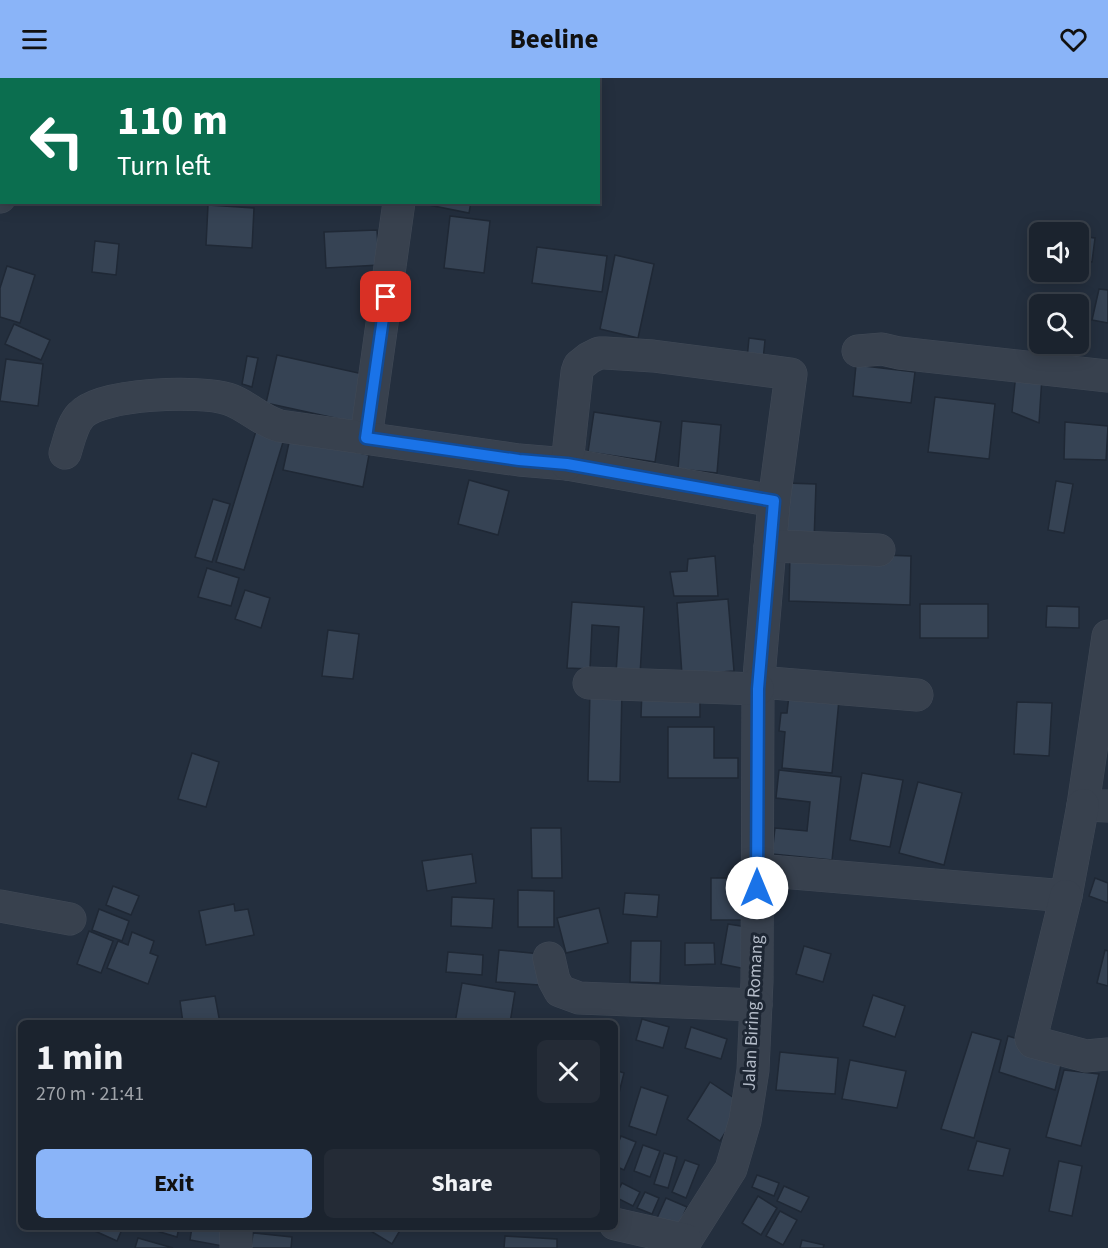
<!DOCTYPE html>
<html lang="en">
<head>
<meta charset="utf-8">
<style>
  body { margin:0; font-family:"Source Sans 3",sans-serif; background:#242b36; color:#f1f3f6; height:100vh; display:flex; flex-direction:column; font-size:22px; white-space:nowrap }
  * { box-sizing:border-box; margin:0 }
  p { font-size:20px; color:#a0a4aa }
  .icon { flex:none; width:33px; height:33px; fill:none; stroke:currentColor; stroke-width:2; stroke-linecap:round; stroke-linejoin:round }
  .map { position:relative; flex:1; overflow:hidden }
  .details { position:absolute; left:18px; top:942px; width:600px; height:210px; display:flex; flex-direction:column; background:#1b232e; border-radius:9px; box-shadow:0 3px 15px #0003,0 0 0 2px #39404a }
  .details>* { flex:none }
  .guide { position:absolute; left:0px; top:0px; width:600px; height:126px; box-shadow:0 3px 15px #0003,0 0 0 2px #39404a; background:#0b6e4f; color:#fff; overflow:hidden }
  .controls { position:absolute; left:1029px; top:144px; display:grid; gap:12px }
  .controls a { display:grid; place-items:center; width:60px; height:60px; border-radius:9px; background:#1b232e; box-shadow:0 3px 15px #0003,0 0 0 2px #39404a; font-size:30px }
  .pin { position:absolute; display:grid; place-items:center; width:51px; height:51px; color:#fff; margin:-26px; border-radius:12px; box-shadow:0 3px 9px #0006 }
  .me { position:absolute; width:66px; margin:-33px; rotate:0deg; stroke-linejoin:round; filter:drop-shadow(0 0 4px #0008) }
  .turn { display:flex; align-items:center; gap:21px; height:126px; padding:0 18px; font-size:27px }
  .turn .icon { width:78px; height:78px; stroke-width:2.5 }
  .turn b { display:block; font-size:42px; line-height:51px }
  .round { display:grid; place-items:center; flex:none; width:63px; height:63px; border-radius:9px; background:#242b36 }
  .overview { display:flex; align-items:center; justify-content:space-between; height:102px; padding:0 18px }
  h1 { font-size:36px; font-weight:700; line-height:45px }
  .cta { display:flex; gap:12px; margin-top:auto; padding:12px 18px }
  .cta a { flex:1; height:69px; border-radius:9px; background:#8ab4f8; color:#111; font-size:24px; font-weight:700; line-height:69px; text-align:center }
  .cta a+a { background:#242b36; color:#f1f3f6 }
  header { display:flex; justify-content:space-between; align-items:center; height:78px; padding:0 18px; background:#8ab4f8; color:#111; font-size:27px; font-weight:700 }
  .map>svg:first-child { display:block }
</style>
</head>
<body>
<header><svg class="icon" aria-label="menu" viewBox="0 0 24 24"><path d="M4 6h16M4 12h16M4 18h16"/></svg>Beeline<svg class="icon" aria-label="heart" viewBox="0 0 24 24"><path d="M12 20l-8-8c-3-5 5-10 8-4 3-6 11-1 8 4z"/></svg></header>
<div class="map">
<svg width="1108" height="1170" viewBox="0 0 1108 1170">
  <rect width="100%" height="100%" fill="#242f3e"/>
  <g fill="#364354" stroke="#1f2835" stroke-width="1.5">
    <path d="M414,124H471L469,135Z"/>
    <path d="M208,127L254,130L252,170L206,167Z"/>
    <path d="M450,138L490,143L484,195L444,190Z"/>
    <path d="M377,152L379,187L326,190L324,154Z"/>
    <path d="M1078,158L1095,160L1092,184L1078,182Z"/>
    <path d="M95,163L119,166L116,197L92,194Z"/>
    <path d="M537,169L607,178L602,214L532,205Z"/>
    <path d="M615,177L654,186L638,260L600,251Z"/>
    <path d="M7,188L35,197L20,245L0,239V210Z"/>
    <path d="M1099,211L1108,212V245L1092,242Z"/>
    <path d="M14,246L50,262L41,282L5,266Z"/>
    <path d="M749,260L765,262L763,282L747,281Z"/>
    <path d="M277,277L363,296L353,344L266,325Z"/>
    <path d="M247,278L258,280L252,309L242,306Z"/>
    <path d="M6,281L43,286L38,328L0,323Z"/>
    <path d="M856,287L915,294L911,325L853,318Z"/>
    <path d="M1016,295L1042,299L1039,345L1012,334Z"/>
    <path d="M935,319L995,326L989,381L928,374Z"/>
    <path d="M594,334L661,344L655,384L588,374Z"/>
    <path d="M682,343L721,347L717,395L678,391Z"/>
    <path d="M1065,344L1108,348L1106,382L1064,381Z"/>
    <path d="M256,353L284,361L244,492L216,484Z"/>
    <path d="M290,360L369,377L363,409L283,392Z"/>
    <path d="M469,402L509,413L498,457L458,446Z"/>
    <path d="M1056,403L1073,406L1064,455L1048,452Z"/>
    <path d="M785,405L816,406L814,463L783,462Z"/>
    <path d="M213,421L230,426L212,484L195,479Z"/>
    <path d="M790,474L911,478L910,527L789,523Z"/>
    <path d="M715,478L718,518H674L670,494L687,493L688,481Z"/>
    <path d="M207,490L239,500L231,528L198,519Z"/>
    <path d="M245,512L270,520L261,550L235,541Z"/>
    <path d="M728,521L734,593L682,597L677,525Z"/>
    <path d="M572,524L644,529L640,597L616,596L619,549L592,547L590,591L567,590Z"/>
    <rect x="920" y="526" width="68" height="34"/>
    <path d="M1047,528L1079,529V550L1046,549Z"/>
    <path d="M328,552L359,556L353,601L322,598Z"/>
    <path d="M590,610L622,611L620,704L588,703Z"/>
    <path d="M642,612H700V639H641Z"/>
    <path d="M789,617L839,622L832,695L782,690L785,654L779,653L781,635H787Z"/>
    <path d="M1017,624L1052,625L1049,678L1014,676Z"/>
    <path d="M668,649H714V680H738V700H668Z"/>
    <path d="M192,675L219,684L206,729L178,721Z"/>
    <path d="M779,692L841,699L832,782L772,776L775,750L807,753L810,724L776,720Z"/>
    <path d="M862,695L903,702L890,769L850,762Z"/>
    <path d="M918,704L962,715L944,787L899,775Z"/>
    <path d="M531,750H561L562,800H532Z"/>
    <path d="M472,776L476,805L427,813L422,783Z"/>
    <rect x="711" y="800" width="34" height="42"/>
    <path d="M1095,800L1108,805V825L1089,818Z"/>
    <path d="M113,808L139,818L131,837L106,827Z"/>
    <path d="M518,812L554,813V849H518Z"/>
    <path d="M625,815L659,817L657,839L623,836Z"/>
    <path d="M452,819L494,821L492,850L451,848Z"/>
    <path d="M234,826L235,833L248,831L254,857L206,867L199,833Z"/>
    <path d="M599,830L608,865L566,875L557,840Z"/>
    <path d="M99,831L129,843L122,863L92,852Z"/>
    <path d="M728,846L753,850L746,891L721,886Z"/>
    <path d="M89,853L113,863L101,895L77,886Z"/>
    <path d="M132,854L154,863L150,875L158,878L148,906L107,890L118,863L128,867Z"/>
    <path d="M631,863H661L660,905L630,904Z"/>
    <path d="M685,865H714L715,886L685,887Z"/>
    <path d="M804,868L831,876L823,904L796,896Z"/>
    <path d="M499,872L541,876L539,907L496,904Z"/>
    <path d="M1105,872L1108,873V908L1097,905Z"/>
    <path d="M448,874L483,877L482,897L446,894Z"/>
    <path d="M462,905L515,914L510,945H455Z"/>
    <path d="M873,917L905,928L895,959L863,948Z"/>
    <path d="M215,918L220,945H183L180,923Z"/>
    <path d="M642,941L669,949L663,970L636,962Z"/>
    <path d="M691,949L727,961L721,981L685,970Z"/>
    <path d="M972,954L1001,962L974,1060L941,1051Z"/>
    <path d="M1008,958L1064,975L1055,1012L999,994Z"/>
    <path d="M780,974L838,980L835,1016L776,1012Z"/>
    <path d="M850,982L906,993L897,1030L842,1021Z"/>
    <path d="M615,992L624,995L618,1019H615Z"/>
    <path d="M1064,992L1099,996L1081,1068L1046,1059Z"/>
    <path d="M710,1004L743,1026L720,1063L687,1041Z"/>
    <path d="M641,1009L668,1018L656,1057L629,1048Z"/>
    <path d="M621,1058L636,1064L624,1092L615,1088V1073Z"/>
    <path d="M977,1063L1010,1071L1003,1098L968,1092Z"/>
    <path d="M643,1067L660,1073L650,1099L634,1093Z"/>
    <path d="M664,1075L677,1079L668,1110L654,1106Z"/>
    <path d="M685,1082L699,1087L686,1120L672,1114Z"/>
    <path d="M1059,1083L1082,1088L1072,1138L1049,1133Z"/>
    <path d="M757,1097L779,1105L774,1118L752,1109Z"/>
    <path d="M622,1105L640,1114L633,1128L615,1119Z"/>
    <path d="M784,1108L809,1119L801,1134L777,1123Z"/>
    <path d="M645,1114L659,1120L652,1136L637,1130Z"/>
    <path d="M758,1118L777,1130L761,1157L742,1145Z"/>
    <path d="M666,1120L687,1129L678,1149L657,1140Z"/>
    <path d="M780,1133L797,1142L783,1167L766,1158Z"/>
    <path d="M86,1149H123L117,1163Z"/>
    <path d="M151,1149H179L177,1159L150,1151Z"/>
    <path d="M192,1149H232L228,1169L190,1162Z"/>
    <path d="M364,1149H402L392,1166Z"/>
    <path d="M253,1155L292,1159L291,1170H251Z"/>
    <path d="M505,1158L557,1161V1170H504Z"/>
    <path d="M138,1160L173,1170H135Z"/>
    <path d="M802,1162L824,1167L823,1170H800Z"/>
  </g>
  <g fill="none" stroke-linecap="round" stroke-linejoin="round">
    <g stroke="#414a57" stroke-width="33">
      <g id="minor">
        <path d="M18,2V0"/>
        <path d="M0,51H2"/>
        <path d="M0,119L2,110"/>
        <path d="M858,273L882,271L899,275L1108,298"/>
        <path d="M366,360L399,124"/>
        <path d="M65,375C69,363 72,346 81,337C101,315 200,312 228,321C247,327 259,342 280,348L519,382L567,386L774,423"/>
        <path d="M567,386L577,294L579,288L589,280L599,275H605L653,278L791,296L774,423L758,611L757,903L753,992L745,1043L731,1091L681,1170"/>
        <path d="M770,468L879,472"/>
        <path d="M1108,558L1083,727L1108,728"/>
        <path d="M759,604L917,617"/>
        <path d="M589,605L758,611"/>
        <path d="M757,792L1066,818L1083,727"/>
        <path d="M1066,818L1031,961L1033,964L1086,978L1108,976"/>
        <path d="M0,828L70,841"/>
        <path d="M549,880L554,902L560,913L579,920L756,927"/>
        <path d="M615,1146L686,1162"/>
        <path d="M236,1149V1170"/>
      </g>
    </g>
    <use href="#minor" stroke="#38414e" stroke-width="32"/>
  </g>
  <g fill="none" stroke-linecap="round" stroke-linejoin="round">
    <g stroke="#114b97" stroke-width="15">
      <path id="route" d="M386,219L366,360L519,382L567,386L774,423L758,611L757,810"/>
    </g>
    <use href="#route" stroke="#1a73e8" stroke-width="10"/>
  </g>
  <g text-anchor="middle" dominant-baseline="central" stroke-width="6" stroke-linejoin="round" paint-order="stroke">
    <g font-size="18" fill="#b4bcc9" stroke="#1d2633">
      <text transform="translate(753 935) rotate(-87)">Jalan Biring Romang</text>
    </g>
  </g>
</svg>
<div class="controls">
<a><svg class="icon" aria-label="sound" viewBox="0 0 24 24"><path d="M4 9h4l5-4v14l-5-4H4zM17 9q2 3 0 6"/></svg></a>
<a><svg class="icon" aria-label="search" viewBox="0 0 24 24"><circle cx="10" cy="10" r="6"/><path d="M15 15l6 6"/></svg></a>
</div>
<div class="pin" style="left:386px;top:219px;background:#d93025"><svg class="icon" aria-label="arrive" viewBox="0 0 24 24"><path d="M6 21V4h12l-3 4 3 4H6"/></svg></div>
<svg class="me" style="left:757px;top:810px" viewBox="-20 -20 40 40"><circle r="19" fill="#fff"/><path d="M0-13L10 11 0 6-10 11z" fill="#1a73e8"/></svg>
<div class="guide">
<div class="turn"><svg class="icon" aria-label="left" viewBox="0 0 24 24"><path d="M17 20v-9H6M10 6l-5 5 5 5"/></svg><div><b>110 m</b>Turn left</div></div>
</div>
<section class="details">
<div class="overview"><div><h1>1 min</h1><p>270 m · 21:41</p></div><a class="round"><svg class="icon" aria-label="close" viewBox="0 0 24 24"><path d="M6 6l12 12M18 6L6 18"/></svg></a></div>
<div class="cta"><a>Exit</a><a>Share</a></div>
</section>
</div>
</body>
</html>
